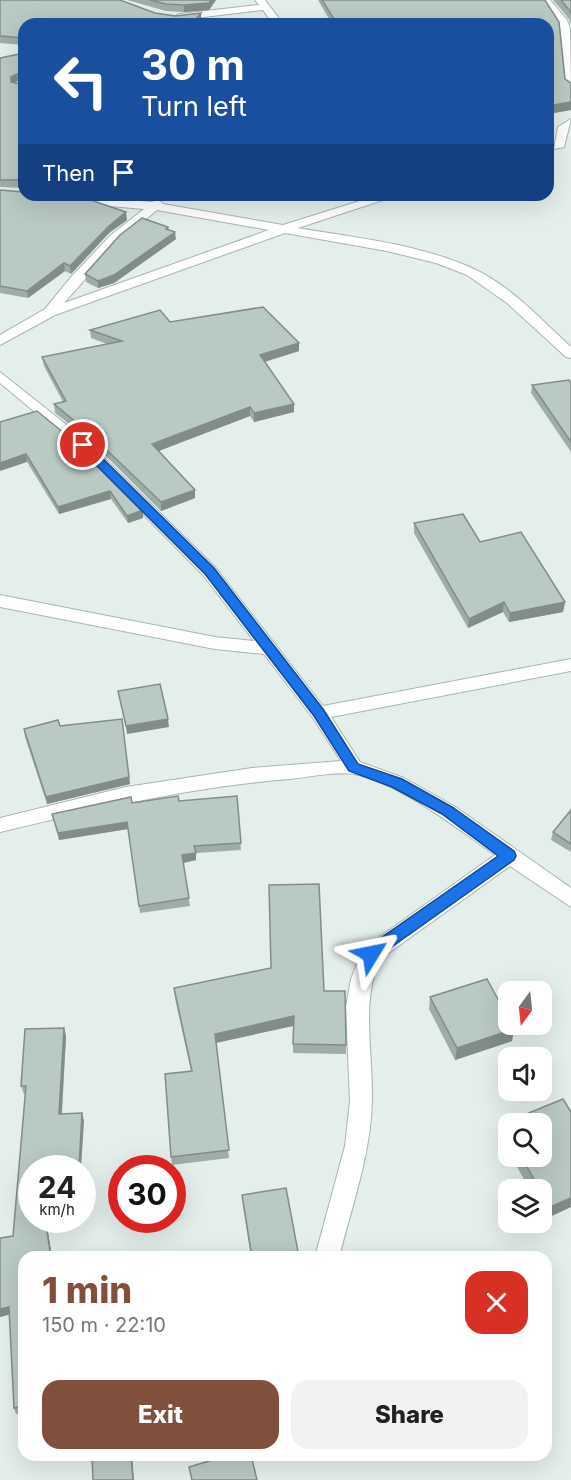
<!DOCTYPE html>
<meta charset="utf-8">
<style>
:root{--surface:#fff;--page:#f2f2f2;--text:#222;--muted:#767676;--accent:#81503c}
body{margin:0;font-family:Inter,sans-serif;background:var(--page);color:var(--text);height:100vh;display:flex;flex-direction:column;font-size:22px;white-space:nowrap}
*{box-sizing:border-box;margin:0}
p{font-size:20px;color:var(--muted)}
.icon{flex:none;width:33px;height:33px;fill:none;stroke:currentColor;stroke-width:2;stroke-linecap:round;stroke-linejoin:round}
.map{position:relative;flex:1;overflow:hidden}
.details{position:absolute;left:18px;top:1251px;width:534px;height:210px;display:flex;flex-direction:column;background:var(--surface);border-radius:18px;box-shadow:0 6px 24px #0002}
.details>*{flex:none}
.banner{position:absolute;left:18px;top:18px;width:536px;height:183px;border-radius:18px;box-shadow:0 6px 24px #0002;background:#1a4fa0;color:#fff;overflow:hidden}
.needle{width:39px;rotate:195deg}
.fabs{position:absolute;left:498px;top:981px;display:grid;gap:12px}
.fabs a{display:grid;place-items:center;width:54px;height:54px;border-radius:12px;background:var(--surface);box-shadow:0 6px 24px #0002;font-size:30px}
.speed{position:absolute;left:18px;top:1155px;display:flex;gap:12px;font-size:30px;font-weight:700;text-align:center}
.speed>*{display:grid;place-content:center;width:78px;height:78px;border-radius:50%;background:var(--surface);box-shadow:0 6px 24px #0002;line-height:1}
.speed small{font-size:15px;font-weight:400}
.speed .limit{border:9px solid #d22;background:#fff;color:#111}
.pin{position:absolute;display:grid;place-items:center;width:51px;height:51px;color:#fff;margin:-26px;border:3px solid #fff;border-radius:50%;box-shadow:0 2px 6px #0007}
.me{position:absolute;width:66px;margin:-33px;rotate:55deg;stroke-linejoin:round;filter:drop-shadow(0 0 4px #0008)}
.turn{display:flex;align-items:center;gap:21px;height:126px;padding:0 24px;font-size:27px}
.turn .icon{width:78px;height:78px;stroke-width:2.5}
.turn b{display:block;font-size:42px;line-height:51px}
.then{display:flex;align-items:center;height:57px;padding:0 24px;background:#0003;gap:12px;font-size:22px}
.round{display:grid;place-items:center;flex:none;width:63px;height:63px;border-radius:18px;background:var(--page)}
.head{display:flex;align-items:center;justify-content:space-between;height:102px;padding:0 24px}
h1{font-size:36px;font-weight:800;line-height:45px;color:var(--accent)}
.cta{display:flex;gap:12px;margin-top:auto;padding:12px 24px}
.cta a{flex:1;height:69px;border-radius:18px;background:var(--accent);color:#fff;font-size:24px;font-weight:800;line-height:69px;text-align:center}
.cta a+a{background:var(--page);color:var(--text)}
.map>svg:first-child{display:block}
</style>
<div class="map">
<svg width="571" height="1480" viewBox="0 0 571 1480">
<rect width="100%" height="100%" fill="#e4eeea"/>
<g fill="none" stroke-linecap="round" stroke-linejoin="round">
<defs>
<g id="minor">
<path d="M255 0H265L283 24H273L263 10 179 20 174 17 179 14 259 5Z"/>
<path d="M540 0H550L567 20 570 29 571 90 566 87 560 29 557 21Z"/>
<path d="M571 119 564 147 554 149 558 127Z"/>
<path d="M25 195H71L152 202 158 199 163 204 283 225 379 195H398L298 228C356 238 420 244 474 269 511 286 541 320 571 347V358L566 357 507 303 467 275 436 263 387 251 285 233 55 315 0 345V335L45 309 72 276 111 235 144 209 31 199ZM157 210 269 230 64 303 119 241Z"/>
<path d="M0 372 88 442 215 567 323 706 571 659V671L331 717 360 762 404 778 454 806 571 888V907L510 866 379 960C361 1006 373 1052 372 1100 371 1153 352 1206 339 1257H315L345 1146 350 1101 346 1007 351 979 361 954 364 948 495 855C458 829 400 783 354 774 335 771 310 777 290 779 191 787 96 809 0 832V818L126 787 252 768 341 761 313 718 264 654 215 649 0 607V595L215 637 254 641 203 575 78 448 0 383Z"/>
</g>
</defs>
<!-- minor casing -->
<use href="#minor" stroke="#a6b6b2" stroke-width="2"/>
<!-- minor -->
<use href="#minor" fill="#fff" fill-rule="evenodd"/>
</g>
<!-- wall -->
<g fill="#9fada8">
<path d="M0 0 155 13 201 19 198 24H24V45L0 43Z"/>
<path d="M127 0H216L209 10 184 12 166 11Z"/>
<path d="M318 0H545L565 79 571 83V110L548 114V24H332Z"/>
<path d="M553 0H571V25L569 19Z"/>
<path d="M24 53V82L18 81 14 83 24 85V188L0 187V58Z"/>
<path d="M0 190 127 220 109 233 71 274 65 271 28 298 0 293Z"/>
<path d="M168 227 169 230 176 239 114 283 98 288 86 282 85 274Z"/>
<path d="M170 322 299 343V351L265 362 294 404V412L254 422 250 416 159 451 195 498 161 511 90 440 55 413 54 404 63 402 44 366 42 357 107 344 91 338 90 330Z"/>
<path d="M571 383V452L531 393 532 385Z"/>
<path d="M0 422 143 510V518L128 523 111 499 59 514 27 462Z"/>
<path d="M414 523 480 542 565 602 563 612 509 622 503 612 468 628 414 533Z"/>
<path d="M122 719 130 784 47 804 25 737 24 729Z"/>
<path d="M237 796 241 850 196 853V860L183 863 190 906 140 913 128 829 59 840 52 814 132 803 179 801Z"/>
<path d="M571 810V852L551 840 553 832Z"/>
<path d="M174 988 324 991 346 1045V1054L293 1053V1026L216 1042 229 1158 172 1165 171 1157 191 1071 175 998Z"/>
<path d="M430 997 514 1029 512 1041 455 1060 429 1009Z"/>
<path d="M64 1028 66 1036 62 1114 84 1121 32 1168V1220H46L52 1257H24V1413L16 1414 14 1408 10 1314 0 1317 13 1236 25 1094H24L21 1086Z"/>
<path d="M571 1112V1207L547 1218 542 1209V1190H530L511 1156H542L508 1124V1152L499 1136 502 1124Z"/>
<path d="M242 1195 299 1257H251L243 1206Z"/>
</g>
<!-- shaded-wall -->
<g fill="#828d88">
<path d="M211 0H216L209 10 184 12V5Z"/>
<path d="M201 13V19L198 24H192Z"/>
<path d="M17 74 18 81 12 84V89L11 77Z"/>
<path d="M571 102V110L548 114V106Z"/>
<path d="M126 212 127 220 109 233 71 274 70 266 109 226Z"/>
<path d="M175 232 176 239 114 283 98 288V281Z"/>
<path d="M64 263 65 271 28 298 27 291Z"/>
<path d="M299 343V351L260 363V355Z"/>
<path d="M294 404V412L254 422V413Z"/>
<path d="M250 407V416L153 453 152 444Z"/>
<path d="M26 454 27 462 0 471V463Z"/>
<path d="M195 490V498L161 511V502Z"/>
<path d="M110 491 111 499 59 514 58 507Z"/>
<path d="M143 510V518L128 523 127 516Z"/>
<path d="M504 602 503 612 468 628 469 619Z"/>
<path d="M565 602 563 612 509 622 510 613Z"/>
<path d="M168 719 169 727 127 734 126 726Z"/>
<path d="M129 777 130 784 47 804 46 797Z"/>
<path d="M127 822 128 829 59 840 58 833Z"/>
<path d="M196 853V860L183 863 182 855Z"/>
<path d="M294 1016 293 1026 216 1043 215 1034Z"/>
<path d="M64 1028 66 1036 61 1122 59 1114Z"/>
<path d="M514 1029 512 1041 455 1060 457 1048Z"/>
<path d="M82 1113 84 1121 81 1168H79Z"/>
<path d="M571 1198V1207L547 1218 550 1207Z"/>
<path d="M45 1220H46L52 1257H51Z"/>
<path d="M9 1307 12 1314 0 1317V1309Z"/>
<path d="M131 1455H132L134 1480H133Z"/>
</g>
<!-- building -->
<g fill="#b9c9c3" stroke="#828d88" stroke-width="1.5">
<path d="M0 0H120L155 13 175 16 201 13 192 24H24V38L0 36Z"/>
<path d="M150 0H211L209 3 184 5 166 4Z"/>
<path d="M322 0H545L559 22 565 79 571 83V102L548 106V24H337Z"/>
<path d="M561 0H571V14L570 11Z"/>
<path d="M24 53V75L17 74 11 77V82L24 85V183L23 180H0V58Z"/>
<path d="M0 190 24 192V195H52L85 198 126 212 109 226 70 266 64 263 27 291 0 286Z"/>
<path d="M142 218 168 227 166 229 175 232 114 275 98 281 85 274 120 235Z"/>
<path d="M263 307 299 343 260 355 294 404 254 413 250 407 152 444 195 490 161 502 88 432 54 404 66 401 42 357 122 341 90 330 160 310 170 322Z"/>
<path d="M569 380 571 383V442L532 385Z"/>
<path d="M37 411 75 442 143 510 127 516 110 491 58 507 26 454 0 463V422Z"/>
<path d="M463 514 480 542 521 532 565 602 510 613 504 602 469 619 414 523Z"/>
<path d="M160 684 168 719 126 726 118 691Z"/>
<path d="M122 719 129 777 46 797 24 729 58 720 60 726Z"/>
<path d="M178 796 179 801 237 796 241 843 194 846 196 853 182 855 189 898 139 906 127 822 58 833 52 814 131 797 132 803Z"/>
<path d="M571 810V844L553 832Z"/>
<path d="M319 884 324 991H345L346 1045 293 1044 294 1016 215 1034 229 1150 171 1157 165 1074 192 1071 174 988 271 968 269 885Z"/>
<path d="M487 979 508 1018V1024H512L514 1029 457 1048 430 997Z"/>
<path d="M64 1028 59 1114 82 1113 79 1168H32V1220H45L51 1257H24V1406L14 1408 9 1307 0 1309V1238L13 1236 26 1086H21L25 1029Z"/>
<path d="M563 1099 571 1112V1198L550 1207 542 1192V1190H540L521 1156H542V1124H508V1135L502 1124Z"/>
<path d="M286 1188 299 1257H252L242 1195Z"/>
<path d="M92 1455H131L133 1480H93Z"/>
<path d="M229 1455H251L257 1480H192L189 1467Z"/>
</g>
<!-- route -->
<path fill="#1a73e8" stroke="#114b97" stroke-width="1.5" d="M79 443H87L214 568 323 709 358 764 402 779 452 807 514 851 516 856 514 860 376 958H365L363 954 365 949 498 856 442 814 392 787 349 771 314 716 205 574 79 448Z"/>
</svg>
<div class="fabs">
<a><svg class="needle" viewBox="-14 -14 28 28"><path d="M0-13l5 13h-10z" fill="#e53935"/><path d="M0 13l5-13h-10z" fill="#767676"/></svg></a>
<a><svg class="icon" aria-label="sound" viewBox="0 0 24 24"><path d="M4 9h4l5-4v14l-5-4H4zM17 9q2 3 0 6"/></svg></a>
<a><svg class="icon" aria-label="search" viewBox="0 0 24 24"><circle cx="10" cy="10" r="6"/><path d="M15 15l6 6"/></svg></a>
<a><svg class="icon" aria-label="layers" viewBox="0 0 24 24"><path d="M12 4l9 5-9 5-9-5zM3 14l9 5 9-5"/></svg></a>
</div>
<div class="speed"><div>24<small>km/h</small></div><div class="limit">30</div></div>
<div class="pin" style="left:83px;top:445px;background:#d93025"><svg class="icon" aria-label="arrive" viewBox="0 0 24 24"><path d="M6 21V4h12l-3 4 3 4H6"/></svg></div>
<svg class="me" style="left:371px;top:954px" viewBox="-20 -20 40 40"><path d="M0-17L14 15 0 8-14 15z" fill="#1a73e8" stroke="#fff" stroke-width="4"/></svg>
<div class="banner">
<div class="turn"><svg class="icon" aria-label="left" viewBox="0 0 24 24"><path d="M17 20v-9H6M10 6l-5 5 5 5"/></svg><div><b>30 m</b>Turn left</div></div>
<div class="then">Then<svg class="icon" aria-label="arrive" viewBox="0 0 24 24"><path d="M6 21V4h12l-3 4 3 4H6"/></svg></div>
</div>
<section class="details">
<div class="head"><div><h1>1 min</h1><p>150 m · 22:10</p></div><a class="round" style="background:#d93025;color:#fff"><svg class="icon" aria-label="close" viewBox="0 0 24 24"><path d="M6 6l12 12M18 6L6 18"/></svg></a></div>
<div class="cta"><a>Exit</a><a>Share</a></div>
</section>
</div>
